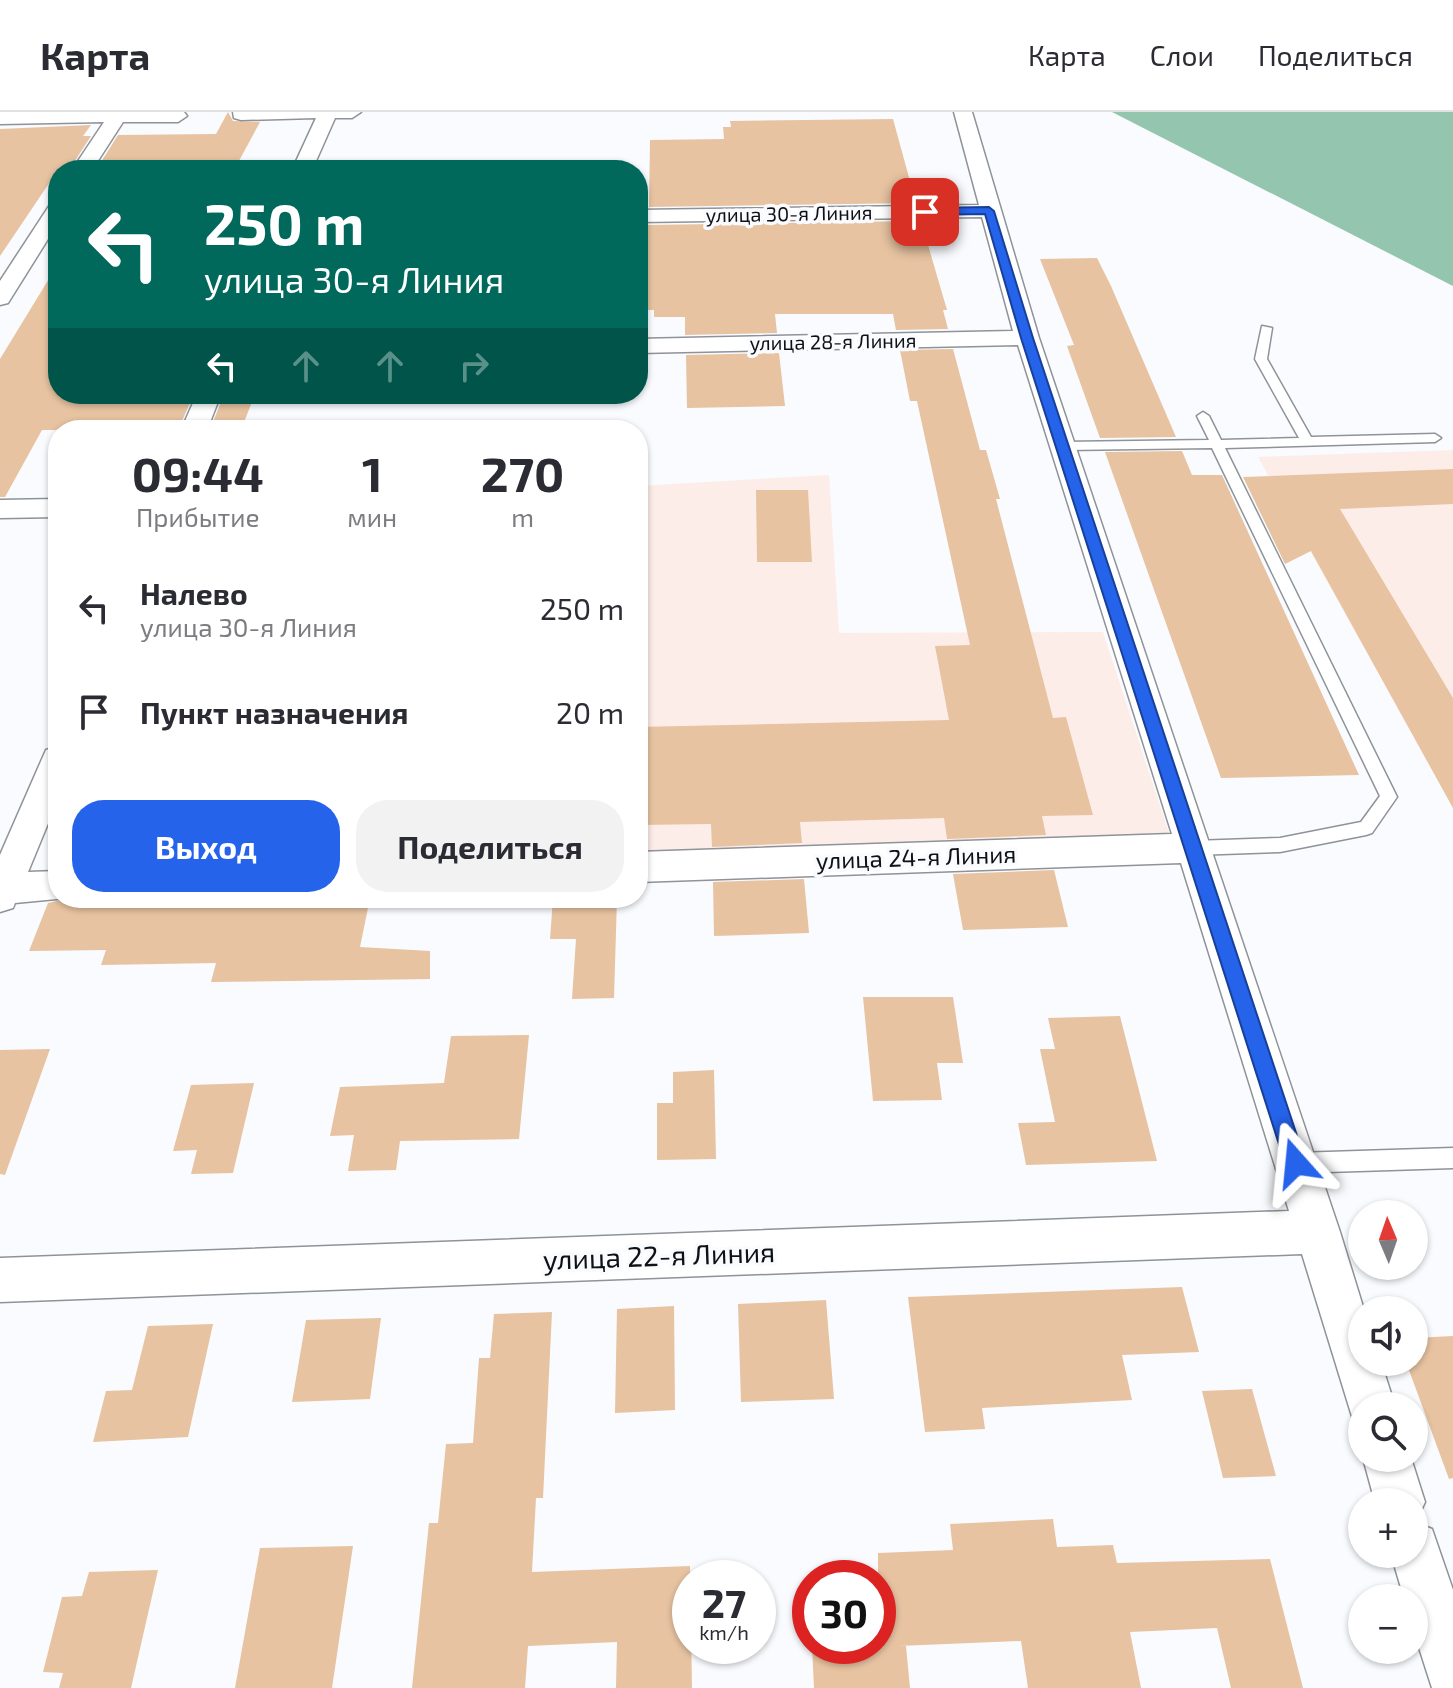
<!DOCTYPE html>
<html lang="ru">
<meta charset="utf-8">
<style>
:root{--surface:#fff;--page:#f2f2f3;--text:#2b2b33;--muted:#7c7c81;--line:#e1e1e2;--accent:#2563eb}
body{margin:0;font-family:"Exo 2",sans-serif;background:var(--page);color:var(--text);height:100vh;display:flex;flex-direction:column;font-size:30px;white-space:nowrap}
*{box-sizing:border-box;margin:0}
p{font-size:26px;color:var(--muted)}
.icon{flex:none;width:44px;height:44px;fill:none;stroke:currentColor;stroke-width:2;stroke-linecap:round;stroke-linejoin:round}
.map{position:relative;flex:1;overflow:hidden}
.drawer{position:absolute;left:48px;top:308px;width:600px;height:488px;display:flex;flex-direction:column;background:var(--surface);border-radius:32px;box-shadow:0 2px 6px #0004}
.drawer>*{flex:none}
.banner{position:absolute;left:48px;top:48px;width:600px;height:244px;border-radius:32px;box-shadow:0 2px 6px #0004;background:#00695c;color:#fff;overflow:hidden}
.needle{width:52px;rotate:358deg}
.controls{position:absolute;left:1348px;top:1088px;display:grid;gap:16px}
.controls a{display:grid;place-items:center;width:80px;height:80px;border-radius:50%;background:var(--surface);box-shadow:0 2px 6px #0004;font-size:40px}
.speed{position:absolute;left:672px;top:1448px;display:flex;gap:16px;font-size:40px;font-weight:700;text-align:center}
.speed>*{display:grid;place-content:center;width:104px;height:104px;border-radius:50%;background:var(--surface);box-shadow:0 2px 6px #0004;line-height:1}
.speed small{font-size:20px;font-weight:400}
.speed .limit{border:12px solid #d22;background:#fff;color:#111}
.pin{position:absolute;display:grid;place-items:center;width:68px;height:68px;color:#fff;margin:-34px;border-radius:16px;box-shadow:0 4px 12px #0006}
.me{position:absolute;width:88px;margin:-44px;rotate:342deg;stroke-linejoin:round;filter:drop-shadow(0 0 6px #0008)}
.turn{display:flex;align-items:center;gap:28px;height:168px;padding:0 24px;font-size:36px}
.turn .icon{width:104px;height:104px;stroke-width:2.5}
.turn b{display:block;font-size:56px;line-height:68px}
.lanes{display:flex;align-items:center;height:76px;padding:0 24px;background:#0003;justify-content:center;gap:40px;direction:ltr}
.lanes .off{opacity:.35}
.eta{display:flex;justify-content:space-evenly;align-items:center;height:136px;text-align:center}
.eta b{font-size:48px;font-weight:700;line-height:56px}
.primary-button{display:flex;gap:16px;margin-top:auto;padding:16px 24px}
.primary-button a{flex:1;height:92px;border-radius:32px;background:var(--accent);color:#fff;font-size:32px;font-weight:700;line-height:92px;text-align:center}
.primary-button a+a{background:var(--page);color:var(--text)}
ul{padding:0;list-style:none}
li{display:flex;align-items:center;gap:24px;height:104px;padding:0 24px}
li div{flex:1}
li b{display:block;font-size:30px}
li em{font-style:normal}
header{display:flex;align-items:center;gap:48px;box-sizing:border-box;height:112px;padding:0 40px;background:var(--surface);border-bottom:2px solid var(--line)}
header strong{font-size:38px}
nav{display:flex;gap:44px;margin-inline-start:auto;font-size:28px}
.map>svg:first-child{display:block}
</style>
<header>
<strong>Карта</strong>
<nav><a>Карта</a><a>Слои</a><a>Поделиться</a></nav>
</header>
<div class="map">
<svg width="1453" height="1576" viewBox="0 0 1453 1576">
<rect width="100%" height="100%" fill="#f9fbfe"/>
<!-- industrial -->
<g fill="#fdede8">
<path d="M1453 338V696L1258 345Z"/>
<path d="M829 363 839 521 1103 520 1170 724 638 743V374Z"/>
</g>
<!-- forest -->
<path fill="#94c5ae" d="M1112 0H1453V174Z"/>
<!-- building -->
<g fill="#e7c3a1">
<path d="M228 0 233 9 260 10 234 58H96L118 23 216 22Z"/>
<path d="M893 7 916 91 649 95 650 28 724 27 723 15H731L730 9Z"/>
<path d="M91 13 83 24H91L69 58H58L0 144V17Z"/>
<path d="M921 109 947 198H943L948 217 896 218 893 202H775L777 221 685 223V205H654V198H647L648 113Z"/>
<path d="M1097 146 1111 174 1176 325 1100 326 1067 234 1074 233 1040 147Z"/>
<path d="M58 152V282H194L178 318H42L5 385H0V247Z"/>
<path d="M953 237 980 338H986L1000 387H996L1053 606 1066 605 1093 703 1042 704 1046 723 947 727 944 706 800 710 802 731 712 735 711 712 638 713V615L949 608 935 534 970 533 917 289H910L900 238Z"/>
<path d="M779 241 785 294 687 296 686 243Z"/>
<path d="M224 282H255L241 318H210Z"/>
<path d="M1182 339 1192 363H1222L1359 663 1221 666 1105 340Z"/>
<path d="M1453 357V392L1340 397 1453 586V696L1311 439 1285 452 1243 365Z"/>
<path d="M756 378H808L812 450H757Z"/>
<path d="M1054 758 1068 815 963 818 953 762Z"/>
<path d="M804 767 809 821 714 824 713 770Z"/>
<path d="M70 786H310L309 792 369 791 360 835 430 839V867L211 870 216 851 101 853 106 838 29 839 48 791Z"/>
<path d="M553 786H617L614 886 572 887 576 827H550Z"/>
<path d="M863 885H953L963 951H937L942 988 873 989Z"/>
<path d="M1120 904 1157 1049 1026 1053 1018 1011 1055 1010 1040 937H1055L1048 906Z"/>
<path d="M529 923 519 1027 400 1029 396 1058 348 1059 354 1023 330 1024 340 975 444 971 451 924Z"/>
<path d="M50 937 5 1063 0 1062V938Z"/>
<path d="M714 958 716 1047 657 1048V991H673V960Z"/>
<path d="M254 971 233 1061 191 1062 197 1038 173 1039 191 973Z"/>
<path d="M1182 1175 1199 1240 1122 1243 1132 1288 982 1296 985 1317 925 1320 908 1185Z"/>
<path d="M826 1188 834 1287 741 1290 738 1192Z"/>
<path d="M674 1194 675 1298 615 1301 617 1197Z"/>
<path d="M552 1200 543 1386H536L532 1460 690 1454 692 1576H616L617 1530 528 1534 525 1576H412L429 1411H438L446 1332 473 1331 479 1246H490L494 1202Z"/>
<path d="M381 1206 370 1287 292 1290 306 1208Z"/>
<path d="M213 1212 188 1325 93 1330 106 1279 132 1278 148 1214Z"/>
<path d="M1453 1224V1366L1449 1367 1406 1250H1414V1226Z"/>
<path d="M1252 1277 1276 1364 1223 1366 1202 1279Z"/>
<path d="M1053 1407 1057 1435 1113 1433 1117 1451 1270 1447 1303 1576H1231L1217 1516 1130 1520 1141 1576H1028L1021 1529 899 1534H906L910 1576H814L812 1534H878V1441L953 1438 950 1412Z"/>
<path d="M353 1434 332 1576H235L260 1436Z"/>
<path d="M158 1458 131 1576H59L63 1561 43 1560 62 1485 82 1484 89 1460Z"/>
</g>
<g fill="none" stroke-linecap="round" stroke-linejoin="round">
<defs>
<g id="service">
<path d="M1262 214 1272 216 1267 247 1311 325 1435 322 1441 326 1435 330 1225 336 1397 685 1372 721 1366 723 1280 740 1194 743 1188 741 1185 736 1188 731 1194 729 1280 726 1361 710 1380 684 1212 336 1064 338 1058 334 1064 330 1209 328 1197 304 1203 300 1209 304 1221 328 1299 326 1255 247Z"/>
<path d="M1453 1036V1056L1296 1061 1289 1058 1286 1051 1289 1044 1296 1041Z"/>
</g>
<g id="minor">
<path d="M0 0H184L187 4 178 10H123L92 58H72L104 10 0 12Z"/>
<path d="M233 0H361L352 6H335L312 58H292L316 6 241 8 234 6Z"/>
<path d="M954 0H972L1039 226 1340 1120 1364 1198 1362 1250H1381L1395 1294H1362V1314L1354 1311 1302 1142 0 1190V1146L1289 1099 1181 751 638 770V740L1172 722 1018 233 638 241V227L1013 219 982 105 638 110V98L979 93Z"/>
<path d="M58 89V111L8 191 0 193V169L51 91Z"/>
<path d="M197 282H221L207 318H181Z"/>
<path d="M58 387V405L0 406V388Z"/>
<path d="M58 634V687L28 760 58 759V786H67L15 791 13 796 0 800V743L42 647 46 638Z"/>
<path d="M1363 1346H1411L1425 1390 1417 1407 1414 1409V1390H1375Z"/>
<path d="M1414 1410 1432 1417 1453 1478V1576H1432L1414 1520V1486H1404L1391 1442H1414Z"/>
</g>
</defs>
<!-- service casing -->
<use href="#service" stroke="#8e9399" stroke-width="3"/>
<!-- minor casing -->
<use href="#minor" stroke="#8e9399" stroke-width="3"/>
<!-- service -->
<use href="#service" fill="#fff" fill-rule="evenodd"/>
<!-- minor -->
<use href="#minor" fill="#fff" fill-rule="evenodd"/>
</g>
<!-- route -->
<path fill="#2563eb" stroke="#184099" stroke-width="2" d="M989 95 994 99 1033 226 1306 1051 1303 1058 1296 1061 1288 1058 1285 1051 1021 226 985 102 925 103 920 100 925 96Z"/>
<g text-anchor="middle" stroke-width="7" stroke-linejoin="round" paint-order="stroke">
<!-- far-street labels -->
<g font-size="20" fill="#0f1113" stroke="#f9fbfe">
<text transform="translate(789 102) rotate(-1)" y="7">улица 30-я Линия</text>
<text transform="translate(833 230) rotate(-1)" y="7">улица 28-я Линия</text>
</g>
<!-- street labels -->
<g font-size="24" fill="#0f1113" stroke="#f9fbfe">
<text transform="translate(916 746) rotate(-2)" y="8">улица 24-я Линия</text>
</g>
<!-- near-street labels -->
<g font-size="28" fill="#0f1113" stroke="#f9fbfe">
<text transform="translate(659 1144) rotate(-2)" y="10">улица 22-я Линия</text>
</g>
</g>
</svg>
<div class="controls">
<a><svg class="needle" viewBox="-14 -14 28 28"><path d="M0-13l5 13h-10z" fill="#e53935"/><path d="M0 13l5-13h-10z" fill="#7c7c81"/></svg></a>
<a><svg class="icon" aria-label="sound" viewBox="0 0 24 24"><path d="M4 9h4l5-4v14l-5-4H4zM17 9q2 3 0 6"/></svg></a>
<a><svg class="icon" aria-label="search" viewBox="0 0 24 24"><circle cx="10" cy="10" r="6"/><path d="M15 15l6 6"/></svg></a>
<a>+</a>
<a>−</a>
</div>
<div class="speed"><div>27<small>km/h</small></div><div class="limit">30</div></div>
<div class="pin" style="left:925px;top:100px;background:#d93025"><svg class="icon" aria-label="arrive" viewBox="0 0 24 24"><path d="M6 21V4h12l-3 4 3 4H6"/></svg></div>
<svg class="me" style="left:1296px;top:1051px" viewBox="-20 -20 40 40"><path d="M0-17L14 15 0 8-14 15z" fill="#2563eb" stroke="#fff" stroke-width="4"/></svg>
<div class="banner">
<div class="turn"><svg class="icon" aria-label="left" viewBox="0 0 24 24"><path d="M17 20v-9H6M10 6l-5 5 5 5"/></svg><div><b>250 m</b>улица 30-я Линия</div></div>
<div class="lanes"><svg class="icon" aria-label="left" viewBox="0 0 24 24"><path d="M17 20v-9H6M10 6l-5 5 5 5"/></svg><svg class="icon off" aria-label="ahead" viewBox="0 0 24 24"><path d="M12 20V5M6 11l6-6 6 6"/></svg><svg class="icon off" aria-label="ahead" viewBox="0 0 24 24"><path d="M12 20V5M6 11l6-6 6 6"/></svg><svg class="icon off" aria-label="right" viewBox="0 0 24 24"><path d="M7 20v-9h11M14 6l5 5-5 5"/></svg></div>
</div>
<section class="drawer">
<div class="eta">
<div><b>09:44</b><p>Прибытие</p></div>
<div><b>1</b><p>мин</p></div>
<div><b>270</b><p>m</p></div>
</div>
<ul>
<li><svg class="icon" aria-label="left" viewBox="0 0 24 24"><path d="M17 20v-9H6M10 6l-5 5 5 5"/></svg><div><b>Налево</b><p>улица 30-я Линия</p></div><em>250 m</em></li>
<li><svg class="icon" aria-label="arrive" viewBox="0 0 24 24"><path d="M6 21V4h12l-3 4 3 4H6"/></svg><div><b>Пункт назначения</b></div><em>20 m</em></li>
</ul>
<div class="primary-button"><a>Выход</a><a>Поделиться</a></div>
</section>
</div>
